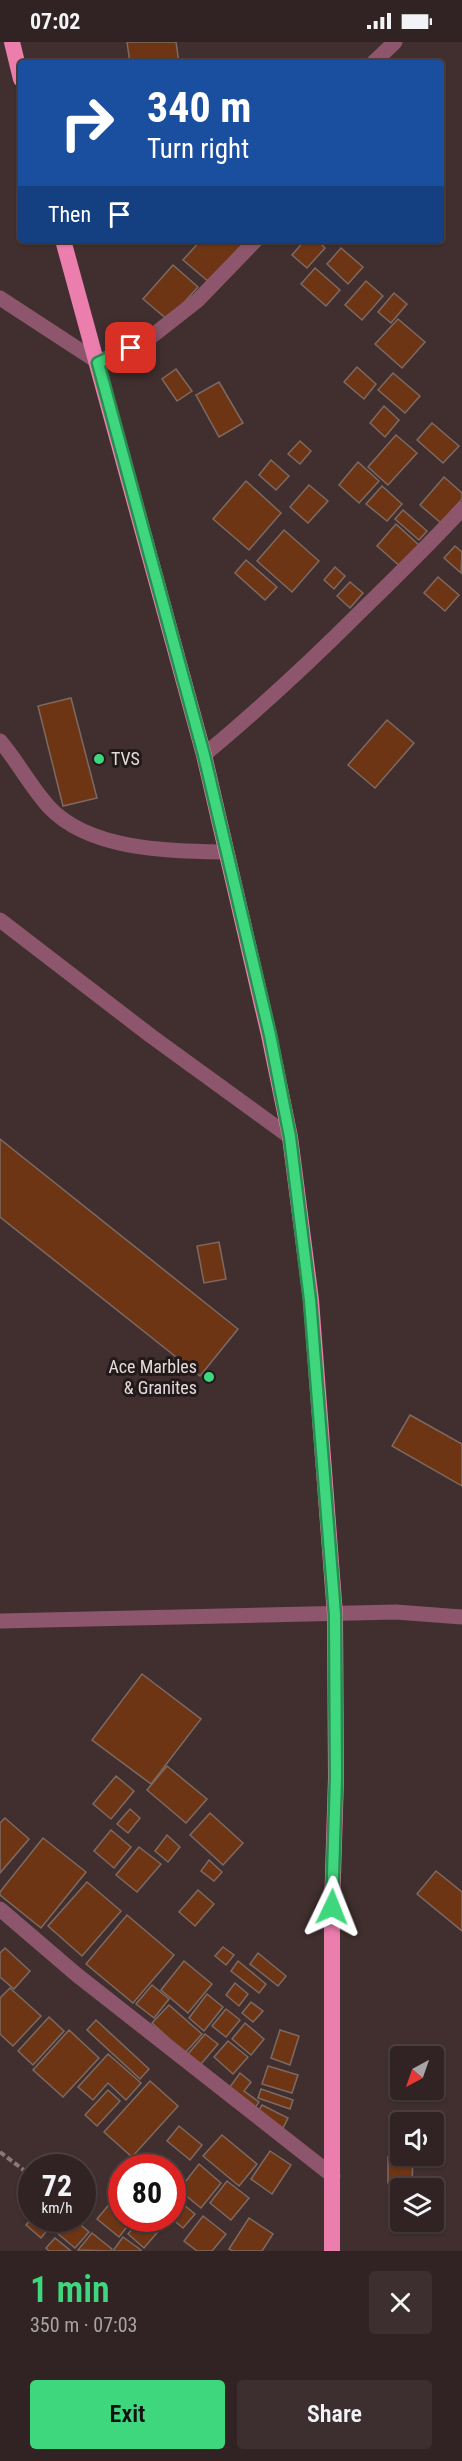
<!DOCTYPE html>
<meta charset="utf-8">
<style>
:root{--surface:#312323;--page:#3d2f30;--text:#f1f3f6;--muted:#a8a4a6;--line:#4c4041;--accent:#3fd77d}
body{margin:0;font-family:"Roboto Condensed",sans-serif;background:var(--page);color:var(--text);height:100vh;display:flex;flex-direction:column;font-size:22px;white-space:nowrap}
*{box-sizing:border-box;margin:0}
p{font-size:20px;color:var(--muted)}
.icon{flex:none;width:33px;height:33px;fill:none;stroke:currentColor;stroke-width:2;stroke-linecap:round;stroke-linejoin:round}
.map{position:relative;height:2209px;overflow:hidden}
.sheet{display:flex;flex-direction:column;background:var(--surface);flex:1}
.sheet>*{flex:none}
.banner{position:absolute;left:18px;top:18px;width:426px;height:183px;border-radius:6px;box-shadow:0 2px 4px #0004,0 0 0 2px var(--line);background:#1a4fa0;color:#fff;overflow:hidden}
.needle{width:39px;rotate:220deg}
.tools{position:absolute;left:390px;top:2004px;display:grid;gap:12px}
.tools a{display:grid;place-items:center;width:54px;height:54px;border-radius:6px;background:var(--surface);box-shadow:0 2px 4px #0004,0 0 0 2px var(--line);font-size:30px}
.speed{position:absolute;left:18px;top:2112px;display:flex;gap:12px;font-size:30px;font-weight:700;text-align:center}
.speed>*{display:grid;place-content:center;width:78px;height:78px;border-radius:50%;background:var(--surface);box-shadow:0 2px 4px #0004,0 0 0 2px var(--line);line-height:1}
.speed small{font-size:15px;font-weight:400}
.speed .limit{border:9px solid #d22;background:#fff;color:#111}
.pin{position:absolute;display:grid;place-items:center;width:51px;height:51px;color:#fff;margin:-26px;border-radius:12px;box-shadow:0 3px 9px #0006}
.me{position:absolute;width:66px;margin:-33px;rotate:2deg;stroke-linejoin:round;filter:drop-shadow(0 0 4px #0008)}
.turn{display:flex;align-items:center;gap:21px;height:126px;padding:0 30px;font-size:27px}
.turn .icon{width:78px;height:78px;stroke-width:2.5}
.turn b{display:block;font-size:42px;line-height:51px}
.then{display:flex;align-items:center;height:57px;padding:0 30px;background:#0003;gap:12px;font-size:22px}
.round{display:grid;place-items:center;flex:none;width:63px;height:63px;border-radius:6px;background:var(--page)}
.overview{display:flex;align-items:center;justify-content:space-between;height:102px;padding:0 30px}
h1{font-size:36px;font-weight:600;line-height:45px;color:var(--accent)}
.primary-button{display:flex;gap:12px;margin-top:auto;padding:12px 30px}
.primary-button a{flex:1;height:69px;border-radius:6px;background:var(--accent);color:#111;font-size:24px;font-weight:600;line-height:69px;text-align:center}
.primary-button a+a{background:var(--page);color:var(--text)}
.status{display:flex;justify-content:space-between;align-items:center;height:42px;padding:0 30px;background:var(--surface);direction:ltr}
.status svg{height:16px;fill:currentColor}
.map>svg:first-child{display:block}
</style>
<div class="status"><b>07:02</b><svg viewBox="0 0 49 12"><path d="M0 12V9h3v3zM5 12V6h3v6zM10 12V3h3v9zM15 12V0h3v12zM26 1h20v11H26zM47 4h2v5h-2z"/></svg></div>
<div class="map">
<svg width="462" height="2209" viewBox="0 0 462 2209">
<rect width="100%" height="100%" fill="#412f2f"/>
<!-- building -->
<g fill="#6e3515" stroke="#7c6a62" stroke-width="1.5">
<path d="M127 0H176L179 21H130Z"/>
<path d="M201 198H236L242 203 209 240 183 218Z"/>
<path d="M305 198H317L325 206 307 226 292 213Z"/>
<path d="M341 206 363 225 348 242 327 222Z"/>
<path d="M173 223 198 245 168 278 143 257Z"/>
<path d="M315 226 340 248 326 264 301 242Z"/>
<path d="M366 239 383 254 362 278 345 263Z"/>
<path d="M394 251 407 262 391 281 378 270Z"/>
<path d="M398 277 425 300 402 326 375 302Z"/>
<path d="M357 325 376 342 364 357 344 340Z"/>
<path d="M176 327 192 349 177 359 162 337Z"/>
<path d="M393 331 420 354 405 371 378 348Z"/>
<path d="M219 340 243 381 219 395 196 353Z"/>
<path d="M384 364 399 378 385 395 370 381Z"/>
<path d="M432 381 459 404 443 421 417 398Z"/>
<path d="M396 393 417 411 388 443 368 425Z"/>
<path d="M300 399 311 409 300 422 288 412Z"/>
<path d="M271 418 289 434 276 448 259 433Z"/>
<path d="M358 420 379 439 359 461 339 443Z"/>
<path d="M444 435 462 451V457L441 481 420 463Z"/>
<path d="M246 439 281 471 249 508 213 477Z"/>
<path d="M309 443 328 459 308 481 290 465Z"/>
<path d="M382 444 402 462 387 479 366 462Z"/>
<path d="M403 468 427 489 419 498 395 477Z"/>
<path d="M396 482 421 505 402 526 377 504Z"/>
<path d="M284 488 319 519 292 550 257 519Z"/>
<path d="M455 504 462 510 461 531 444 516Z"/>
<path d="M246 518 277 545 265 558 235 531Z"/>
<path d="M335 525 345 534 334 547 324 538Z"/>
<path d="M438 535 459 553 445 569 424 551Z"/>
<path d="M350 540 363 551 350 566 337 554Z"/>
<path d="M71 656 97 756 63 764 38 664Z"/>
<path d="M387 678 414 701 375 746 348 723Z"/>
<path d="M0 1097 238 1287 200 1334 0 1175Z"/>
<path d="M219 1200 226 1237 204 1241 197 1204Z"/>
<path d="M410 1373 462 1402V1444L392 1404Z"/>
<path d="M142 1632 201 1677 151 1742 92 1698Z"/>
<path d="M167 1724 207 1757 186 1781 147 1748Z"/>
<path d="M116 1734 134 1749 111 1777 93 1762Z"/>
<path d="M130 1767 140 1776 128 1791 117 1782Z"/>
<path d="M210 1771 243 1801 223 1823 190 1793Z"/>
<path d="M5 1776 29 1797 0 1831V1781Z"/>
<path d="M111 1788 131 1805 114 1826 94 1809Z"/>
<path d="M167 1793 180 1805 168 1820 155 1809Z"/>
<path d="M43 1796 86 1830 41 1886 0 1853V1850Z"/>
<path d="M139 1805 161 1822 137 1850 116 1833Z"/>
<path d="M209 1818 222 1830 214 1839 201 1829Z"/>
<path d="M436 1829 462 1850V1889L417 1852Z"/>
<path d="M87 1840 121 1869 82 1914 48 1884Z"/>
<path d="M198 1848 214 1862 195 1884 179 1870Z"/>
<path d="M127 1873 174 1913 133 1961 86 1922Z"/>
<path d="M223 1905 234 1913 226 1923 215 1914Z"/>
<path d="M5 1906 30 1929 14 1947 0 1935V1911Z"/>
<path d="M258 1911 286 1934 278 1944 250 1922Z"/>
<path d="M184 1919 212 1942 188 1971 161 1948Z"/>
<path d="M238 1919 266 1942 259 1951 231 1929Z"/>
<path d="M235 1941 248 1952 239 1964 226 1953Z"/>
<path d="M152 1943 169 1957 154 1976 136 1962Z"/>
<path d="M10 1946 41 1974 13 2004 0 1992V1956Z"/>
<path d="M207 1952 223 1965 204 1989 189 1976Z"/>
<path d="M251 1960 263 1969 253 1980 242 1971Z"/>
<path d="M169 1963 202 1992 185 2011 152 1981Z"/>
<path d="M226 1967 240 1978 226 1995 212 1984Z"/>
<path d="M49 1975 64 1989 33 2023 18 2009Z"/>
<path d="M96 1978 149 2027 140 2037 87 1988Z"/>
<path d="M245 1981 264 1997 251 2013 232 1997Z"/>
<path d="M69 1988 99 2016 63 2055 33 2028Z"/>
<path d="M280 1988 299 1994 290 2023 271 2016Z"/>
<path d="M205 1992 218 2002 201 2022 188 2012Z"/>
<path d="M228 1999 248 2015 233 2032 214 2015Z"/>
<path d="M108 2012 141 2041 126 2058 108 2041 93 2058 78 2045Z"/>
<path d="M268 2024 298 2033 292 2051 262 2042Z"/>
<path d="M240 2031 251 2040 244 2049 259 2060 253 2068 227 2049Z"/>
<path d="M150 2039 178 2064 132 2115 104 2090Z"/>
<path d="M261 2047 293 2058 290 2067 258 2056Z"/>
<path d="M108 2048 120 2059 97 2084 85 2073Z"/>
<path d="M262 2063 288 2076 283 2086 257 2072Z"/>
<path d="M179 2084 202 2103 190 2118 167 2099Z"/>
<path d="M222 2093 257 2122 239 2144 203 2114Z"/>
<path d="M270 2109 291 2123 272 2152 251 2137Z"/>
<path d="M150 2112 166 2126H139Z"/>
<path d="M388 2115H413L412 2142 388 2141Z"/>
<path d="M199 2122 221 2141 201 2166 179 2148Z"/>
<path d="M227 2139 249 2156 231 2178 210 2161Z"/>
<path d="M122 2147V2176H134L119 2195 97 2177Z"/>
<path d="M172 2153 195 2172 183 2186 171 2176Z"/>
<path d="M203 2174 226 2192 212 2209H197L184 2199Z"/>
<path d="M32 2176H57L41 2196 26 2183Z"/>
<path d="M69 2176H73L89 2190 75 2206 57 2191Z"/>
<path d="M141 2176H150L161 2186 144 2206 128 2192Z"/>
<path d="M249 2176 273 2192 262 2209H233L229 2207Z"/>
<path d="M92 2191 112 2207 110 2209 78 2208Z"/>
<path d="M123 2195 141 2208 140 2209H113Z"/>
<path d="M55 2196 71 2209H49L46 2206Z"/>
</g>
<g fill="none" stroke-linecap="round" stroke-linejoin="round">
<!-- path -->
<path stroke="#877878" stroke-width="4" stroke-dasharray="6 3" stroke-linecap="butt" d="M0 2110 29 2132"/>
<!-- service -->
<path stroke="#8d566d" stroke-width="15" d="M0 699C18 720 30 744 49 765 90 809 171 809 227 810"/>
<!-- minor -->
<g stroke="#8d566d" stroke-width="15">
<path d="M373 21 395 0"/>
<path d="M0 256 98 320 147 298 198 258 256 198"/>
<path d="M204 713C258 668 309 621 359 571 394 537 429 503 462 467"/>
<path d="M0 878 151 994 290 1095"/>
<path d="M0 1579 396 1570 462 1575"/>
<path d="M0 1867 77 1933 333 2134"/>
</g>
<!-- trunk -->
<g stroke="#ec7eae" stroke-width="16">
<path d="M12 0 21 37"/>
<path d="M63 198 204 713 269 993 290 1095 311 1258 335 1573 336 1736 332 1865V2209"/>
</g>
</g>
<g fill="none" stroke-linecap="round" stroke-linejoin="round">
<defs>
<path id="route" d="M131 306 98 321 204 713 270 993 290 1095 310 1258 335 1573 336 1736 332 1865"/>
</defs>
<!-- route casing -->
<use href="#route" stroke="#298c51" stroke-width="15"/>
<!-- route -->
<use href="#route" stroke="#3fd77d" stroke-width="10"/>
</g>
<!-- markers -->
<g fill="#3fd77d" stroke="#221a1a" stroke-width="2">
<circle cx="99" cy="717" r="6"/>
<circle cx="209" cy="1335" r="6"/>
</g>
<g text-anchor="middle" stroke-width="6" stroke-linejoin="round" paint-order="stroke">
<!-- poi labels -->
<g font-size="18" fill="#e5dad9" stroke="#221a1a" text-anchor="start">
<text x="111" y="723">TVS</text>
<text x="197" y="1331" text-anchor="end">Ace Marbles<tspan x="197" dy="21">&amp; Granites</tspan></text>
</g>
</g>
</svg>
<div class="tools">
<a><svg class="needle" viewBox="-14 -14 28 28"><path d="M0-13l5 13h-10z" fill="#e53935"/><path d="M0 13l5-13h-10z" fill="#a8a4a6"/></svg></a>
<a><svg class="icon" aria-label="sound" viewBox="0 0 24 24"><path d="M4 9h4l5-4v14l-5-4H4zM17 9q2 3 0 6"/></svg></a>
<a><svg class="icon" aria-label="layers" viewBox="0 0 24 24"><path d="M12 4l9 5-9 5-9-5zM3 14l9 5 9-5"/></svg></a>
</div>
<div class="speed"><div>72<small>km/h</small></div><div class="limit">80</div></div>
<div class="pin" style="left:131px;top:306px;background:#d93025"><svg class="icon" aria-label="arrive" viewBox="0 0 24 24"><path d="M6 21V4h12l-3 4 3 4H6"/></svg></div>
<svg class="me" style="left:332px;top:1865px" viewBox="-20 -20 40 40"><path d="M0-17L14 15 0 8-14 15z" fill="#3fd77d" stroke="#fff" stroke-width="4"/></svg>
<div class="banner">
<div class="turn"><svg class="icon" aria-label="right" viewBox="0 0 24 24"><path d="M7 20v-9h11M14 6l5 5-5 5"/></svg><div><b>340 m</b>Turn right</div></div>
<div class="then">Then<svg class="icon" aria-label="arrive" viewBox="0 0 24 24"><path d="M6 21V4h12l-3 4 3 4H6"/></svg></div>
</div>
</div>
<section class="sheet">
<div class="overview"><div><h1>1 min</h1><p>350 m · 07:03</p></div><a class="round"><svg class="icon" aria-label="close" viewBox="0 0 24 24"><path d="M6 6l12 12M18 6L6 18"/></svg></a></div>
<div class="primary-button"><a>Exit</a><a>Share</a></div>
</section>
